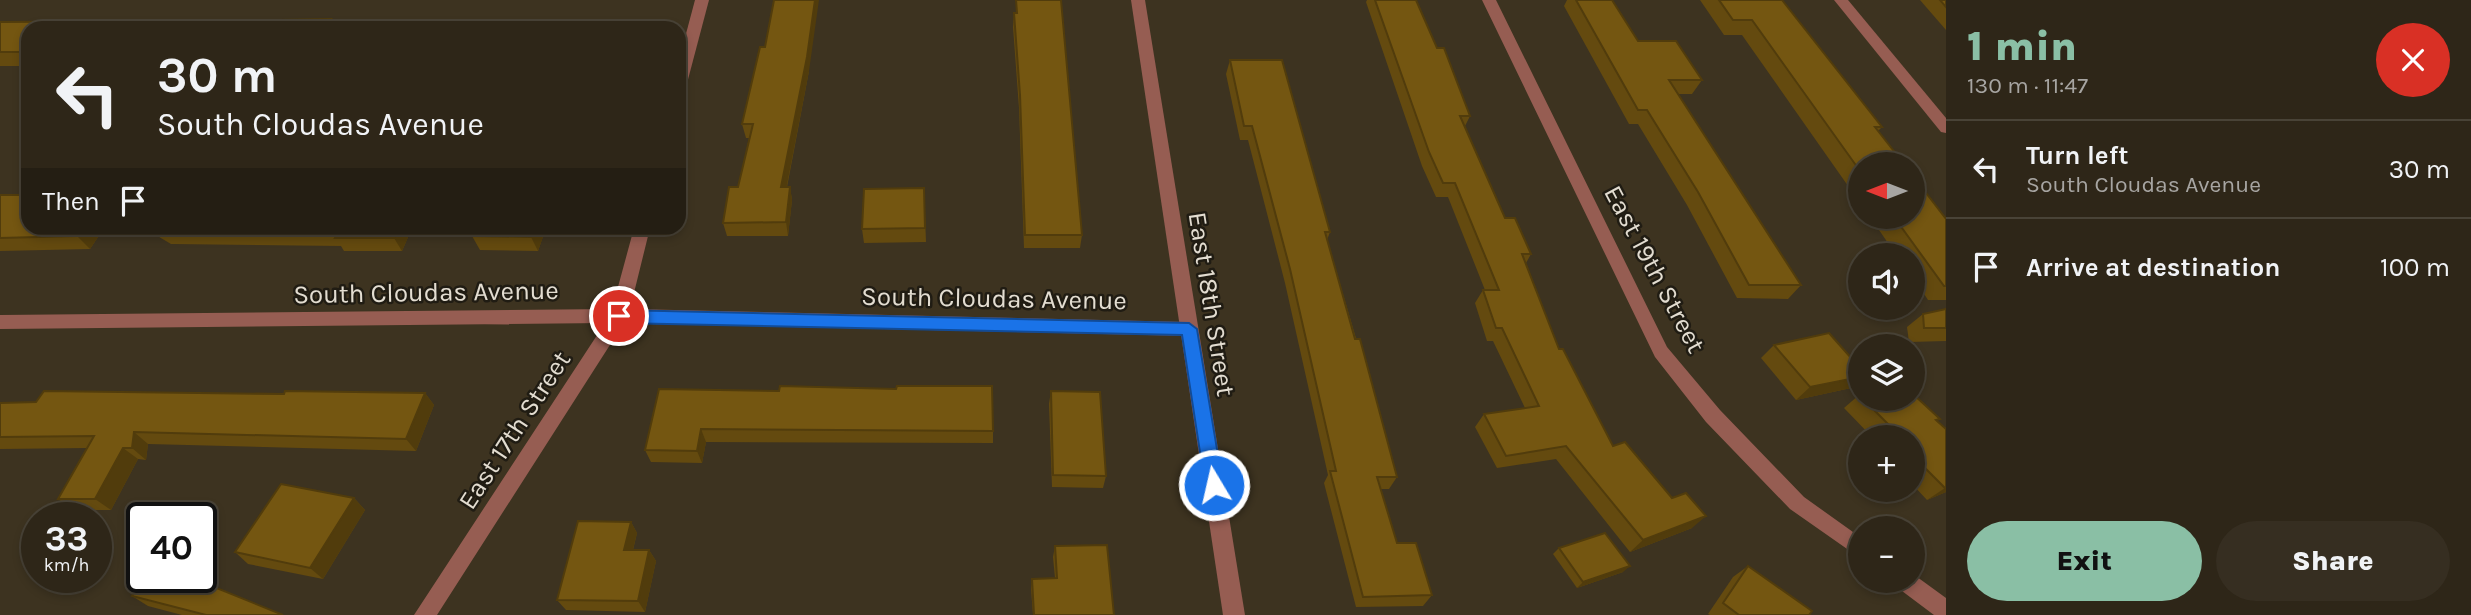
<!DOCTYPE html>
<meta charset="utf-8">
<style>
:root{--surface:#2e2618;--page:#362e21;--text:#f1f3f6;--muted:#a7a5a2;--line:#494337;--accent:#8abfa5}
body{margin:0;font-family:Karla,sans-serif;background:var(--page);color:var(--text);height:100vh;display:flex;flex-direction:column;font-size:26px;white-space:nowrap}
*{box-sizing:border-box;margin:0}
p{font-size:23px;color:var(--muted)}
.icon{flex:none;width:38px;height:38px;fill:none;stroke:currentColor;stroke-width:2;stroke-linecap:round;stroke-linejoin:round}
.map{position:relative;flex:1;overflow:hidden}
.drawer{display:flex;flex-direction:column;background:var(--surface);width:525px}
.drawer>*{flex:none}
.hud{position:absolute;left:21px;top:21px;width:665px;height:214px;border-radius:21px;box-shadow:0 4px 10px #0003,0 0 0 2px var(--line);background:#2e2618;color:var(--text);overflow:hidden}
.needle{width:46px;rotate:270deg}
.buttons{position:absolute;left:1848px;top:152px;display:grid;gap:14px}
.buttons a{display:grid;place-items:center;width:77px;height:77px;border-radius:50%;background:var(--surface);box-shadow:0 4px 10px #0003,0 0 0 2px var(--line);font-size:35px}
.speed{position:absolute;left:21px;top:502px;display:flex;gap:14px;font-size:35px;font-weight:700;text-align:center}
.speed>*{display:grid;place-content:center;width:91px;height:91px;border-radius:50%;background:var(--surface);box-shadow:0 4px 10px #0003,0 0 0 2px var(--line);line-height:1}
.speed small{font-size:18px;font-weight:400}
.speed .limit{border:4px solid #111;border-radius:10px;background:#fff;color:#111}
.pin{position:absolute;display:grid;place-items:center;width:60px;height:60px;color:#fff;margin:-30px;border:4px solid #fff;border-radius:50%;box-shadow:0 2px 7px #0007}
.me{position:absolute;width:77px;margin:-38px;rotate:351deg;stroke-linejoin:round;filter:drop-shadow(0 0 5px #0008)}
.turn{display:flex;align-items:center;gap:24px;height:147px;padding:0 21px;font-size:32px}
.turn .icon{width:91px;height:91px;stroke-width:2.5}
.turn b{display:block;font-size:49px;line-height:60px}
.then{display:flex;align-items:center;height:66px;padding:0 21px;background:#0003;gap:14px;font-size:26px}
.round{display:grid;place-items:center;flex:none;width:74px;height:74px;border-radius:37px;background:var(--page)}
.head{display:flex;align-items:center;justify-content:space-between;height:119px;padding:0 21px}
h1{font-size:42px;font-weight:800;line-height:52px;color:var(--accent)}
.action{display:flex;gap:14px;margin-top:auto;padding:14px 21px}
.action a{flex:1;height:80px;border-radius:42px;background:var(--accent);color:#111;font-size:28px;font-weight:800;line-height:80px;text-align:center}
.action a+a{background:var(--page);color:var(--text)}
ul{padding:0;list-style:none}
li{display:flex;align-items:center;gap:21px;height:98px;padding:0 21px;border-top:2px solid var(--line)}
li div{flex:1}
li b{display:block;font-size:26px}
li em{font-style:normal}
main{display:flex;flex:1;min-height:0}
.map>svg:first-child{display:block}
</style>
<main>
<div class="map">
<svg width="1946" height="615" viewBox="0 0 1946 615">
<rect width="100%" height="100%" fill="#3d3320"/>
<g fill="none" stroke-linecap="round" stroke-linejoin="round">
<!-- minor -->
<g fill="#965d52" fill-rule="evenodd">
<path d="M695 0H709L686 87 679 92V60Z"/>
<path d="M1482 0H1496L1667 347 1720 410 1804 497 1860 537V558L1790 509 1706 422 1655 357Z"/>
<path d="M1834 0H1848L1946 118V133L1941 132Z"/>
<path d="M634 228H650L630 309 1189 322 1195 324 1198 329 1195 334 1189 336 624 323 437 615H414L605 323 0 329V315L612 309Z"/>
<path d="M1913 574 1946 598V615H1934L1898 588 1894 581H1913Z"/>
</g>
<!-- tertiary -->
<path fill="#965d52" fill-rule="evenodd" d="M1131 0H1145L1245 615H1223Z"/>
</g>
<!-- wall -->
<g fill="#644a0f">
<path d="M1016 0H1061L1082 235 1080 248H1024L1019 108 1013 27 1014 13H1016Z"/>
<path d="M1367 0H1375L1437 48 1470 116 1465 126 1505 218 1531 254 1526 263 1559 349 1613 446 1692 528 1630 552 1556 459 1497 468 1475 427 1484 414 1525 408 1493 341H1487L1475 303 1483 290H1485L1448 197H1436L1422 166 1366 2Z"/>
<path d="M1567 0H1612L1638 41 1702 80 1692 94H1678L1801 285 1788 299 1737 298 1687 205 1638 124H1629L1564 6Z"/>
<path d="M1700 0H1782L1882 127 1878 131 1860 164V203L1742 35H1724Z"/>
<path d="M1920 0H1946V30Z"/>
<path d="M331 19 333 22 498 28H28V66H0V22L163 25H278Z"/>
<path d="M1230 60 1330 232 1327 240 1397 477 1389 489H1381L1397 543 1432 595 1423 606 1356 607 1324 483 1328 475 1285 283 1248 140H1240L1226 74Z"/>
<path d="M809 71 787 187H790L792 200 788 236H727L723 223 738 187 749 138H746L742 124Z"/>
<path d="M924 188 926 242 864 243 862 229Z"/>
<path d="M0 195 104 228 90 249 0 251Z"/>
<path d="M1870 217H1913L1946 219V300H1928L1913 277V256H1897Z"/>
<path d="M144 228H412L402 251H344L341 246 171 244Z"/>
<path d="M546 228 538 251 480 250 472 236Z"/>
<path d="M1946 309V341L1909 342 1907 327 1923 314Z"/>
<path d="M1774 345 1860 377V381L1851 388 1796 400 1761 358Z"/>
<path d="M659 389 993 431V443L706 442 702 463 651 462 645 450Z"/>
<path d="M1051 391 1106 476 1103 488 1052 487 1049 404Z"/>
<path d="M425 393 434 405 416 451 148 444 146 460 138 459 111 510H74L58 499 87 448 0 449V403L284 394Z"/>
<path d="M1859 395H1860V399H1913L1937 421 1946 492 1927 500 1913 485V438H1873L1844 408Z"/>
<path d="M354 498 365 510 323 579 248 564 235 552Z"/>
<path d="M631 522 637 533 633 550H649L656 561 645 612 566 610 557 600Z"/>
<path d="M1055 546 1114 615H1033L1031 589 1032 579 1055 578 1053 557Z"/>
<path d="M1559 548 1623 572 1577 588 1553 554Z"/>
<path d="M1748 566 1809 615H1710L1708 614 1733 577Z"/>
<path d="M132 596 283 615H182L148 606Z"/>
</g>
<!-- shaded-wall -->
<g fill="#513c0c">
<path d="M815 0H819L809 71 784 200 781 187Z"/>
<path d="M495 21 498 28H492Z"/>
<path d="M790 187 792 200 788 236 786 222Z"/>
<path d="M83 228H104L90 249 77 236Z"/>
<path d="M398 228H412L402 251 394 238Z"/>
<path d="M535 228H546L538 251 531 237Z"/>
<path d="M1860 377V381L1851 388 1796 400 1810 387Z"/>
<path d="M425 393 434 405 416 451 406 439Z"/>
<path d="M701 429 706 442 702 463 697 451Z"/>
<path d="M134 432 148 444 146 460 132 448Z"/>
<path d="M123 448 138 459 111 510 95 499Z"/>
<path d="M1946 487V492L1927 500 1945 488Z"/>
<path d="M354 498 365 510 323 579 310 568Z"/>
<path d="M1706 516 1692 528 1630 552 1643 540Z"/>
<path d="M631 522 637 533 630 561 624 550Z"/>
<path d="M649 550 656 561 645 612 638 601Z"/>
<path d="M1630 566 1623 572 1577 588 1583 582Z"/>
</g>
<!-- building -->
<g fill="#745611" stroke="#513c0c" stroke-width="2">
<path d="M774 0H815L807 57 781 187H790L786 222 723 223 729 187H738L753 124H742L760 47H765Z"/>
<path d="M1016 0H1061L1082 235H1025L1020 95 1014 13H1017Z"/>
<path d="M1375 0H1416L1437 48H1444L1470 116H1460L1505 218H1515L1531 254H1522L1559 349H1563L1613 446 1625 442 1672 498 1686 493 1706 516 1643 540 1566 446 1506 456 1484 414 1539 406 1502 328H1496L1483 290H1499L1455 183H1443L1429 152Z"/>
<path d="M1576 0H1612L1638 41H1676L1702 80H1669L1801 285H1749L1698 192 1647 110H1638Z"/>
<path d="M1719 0H1782L1882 127H1875L1904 164H1860V171L1752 20H1733Z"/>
<path d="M1940 0H1946V7Z"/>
<path d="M331 19 329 22 495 21 492 28H28V52H0V22L160 21 157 25H278L281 20Z"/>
<path d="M1230 60H1282L1330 232H1325L1355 339H1360L1397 477H1377L1397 543H1416L1432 595 1363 597 1330 471H1336L1290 269 1252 126H1244Z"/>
<path d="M1913 176 1946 219V286H1944L1894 217H1913Z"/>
<path d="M924 188 925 228 862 229 864 189Z"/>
<path d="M0 195H28V228H83L77 236 0 238Z"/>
<path d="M153 228H398L394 238H335L338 233 159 231Z"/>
<path d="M476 228H535L531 237 472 236Z"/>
<path d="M1946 309V328H1924L1923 314Z"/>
<path d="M1829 333 1860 368V377L1810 387 1774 345Z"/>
<path d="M780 386 896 389 897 386H992L993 431 701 429 697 451 645 450 659 389 779 391Z"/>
<path d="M44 391 284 394 285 391 425 393 406 439 134 432 132 448H123L95 499H58L94 436 0 437V403L36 402Z"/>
<path d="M1051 391 1100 392 1106 476 1053 475Z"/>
<path d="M1913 394 1940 419 1936 420 1946 429V487L1945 488 1923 466 1913 471V438H1900L1901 437 1863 399H1913Z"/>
<path d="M281 484 354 498 310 568 235 552Z"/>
<path d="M578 521 631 522 624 550H649L638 601 557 600Z"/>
<path d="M1605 533 1630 566 1583 582 1559 548Z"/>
<path d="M1107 545 1114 615H1034L1032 579 1057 578 1055 546Z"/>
<path d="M1748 566 1812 611 1809 615H1739L1723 603Z"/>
<path d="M146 578H192L283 615H206L132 596Z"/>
</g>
<!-- route -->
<path fill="#1a73e8" stroke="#114b97" stroke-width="2" d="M619 310 1189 323 1197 329 1223 485 1220 491 1214 493 1207 491 1205 485 1182 335 619 323 611 316Z"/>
<g text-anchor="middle" stroke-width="5" stroke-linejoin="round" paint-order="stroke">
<!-- street labels -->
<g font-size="26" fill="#e3ddd1" stroke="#201c13">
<text transform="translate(1655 269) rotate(62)" y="9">East 19th Street</text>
<text transform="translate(426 292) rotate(-1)" y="9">South Cloudas Avenue</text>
<text transform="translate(994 298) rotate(1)" y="9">South Cloudas Avenue</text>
<text transform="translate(1212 304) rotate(81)" y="9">East 18th Street</text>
<text transform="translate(514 430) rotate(-57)" y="9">East 17th Street</text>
</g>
</g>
</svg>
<div class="buttons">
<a><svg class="needle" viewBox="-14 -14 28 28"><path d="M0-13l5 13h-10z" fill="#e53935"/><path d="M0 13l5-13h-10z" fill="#a7a5a2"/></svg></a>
<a><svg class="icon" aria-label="sound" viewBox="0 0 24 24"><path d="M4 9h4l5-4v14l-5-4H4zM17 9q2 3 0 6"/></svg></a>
<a><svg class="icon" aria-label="layers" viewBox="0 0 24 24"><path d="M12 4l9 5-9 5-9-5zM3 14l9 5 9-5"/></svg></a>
<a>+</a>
<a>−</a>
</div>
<div class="speed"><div>33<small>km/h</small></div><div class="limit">40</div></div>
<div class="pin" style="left:619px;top:316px;background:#d93025"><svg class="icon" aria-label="arrive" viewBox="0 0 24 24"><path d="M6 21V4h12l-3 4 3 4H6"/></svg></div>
<svg class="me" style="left:1214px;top:485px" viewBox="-20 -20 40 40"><circle r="17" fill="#1a73e8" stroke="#fff" stroke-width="3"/><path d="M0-11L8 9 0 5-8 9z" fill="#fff"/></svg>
<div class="hud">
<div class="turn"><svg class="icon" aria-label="left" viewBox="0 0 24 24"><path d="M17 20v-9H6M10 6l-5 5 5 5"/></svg><div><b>30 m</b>South Cloudas Avenue</div></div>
<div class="then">Then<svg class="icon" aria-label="arrive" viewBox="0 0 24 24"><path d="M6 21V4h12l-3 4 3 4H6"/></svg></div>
</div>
</div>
<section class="drawer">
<div class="head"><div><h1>1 min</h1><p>130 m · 11:47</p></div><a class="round" style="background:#d93025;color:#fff"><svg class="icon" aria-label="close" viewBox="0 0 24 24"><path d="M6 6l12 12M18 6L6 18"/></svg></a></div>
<ul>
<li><svg class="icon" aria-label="left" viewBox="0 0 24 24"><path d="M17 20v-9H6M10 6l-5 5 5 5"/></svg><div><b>Turn left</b><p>South Cloudas Avenue</p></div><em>30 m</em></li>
<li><svg class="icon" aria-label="arrive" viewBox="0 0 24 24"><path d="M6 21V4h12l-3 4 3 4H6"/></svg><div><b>Arrive at destination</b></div><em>100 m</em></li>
</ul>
<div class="action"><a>Exit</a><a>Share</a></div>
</section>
</main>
